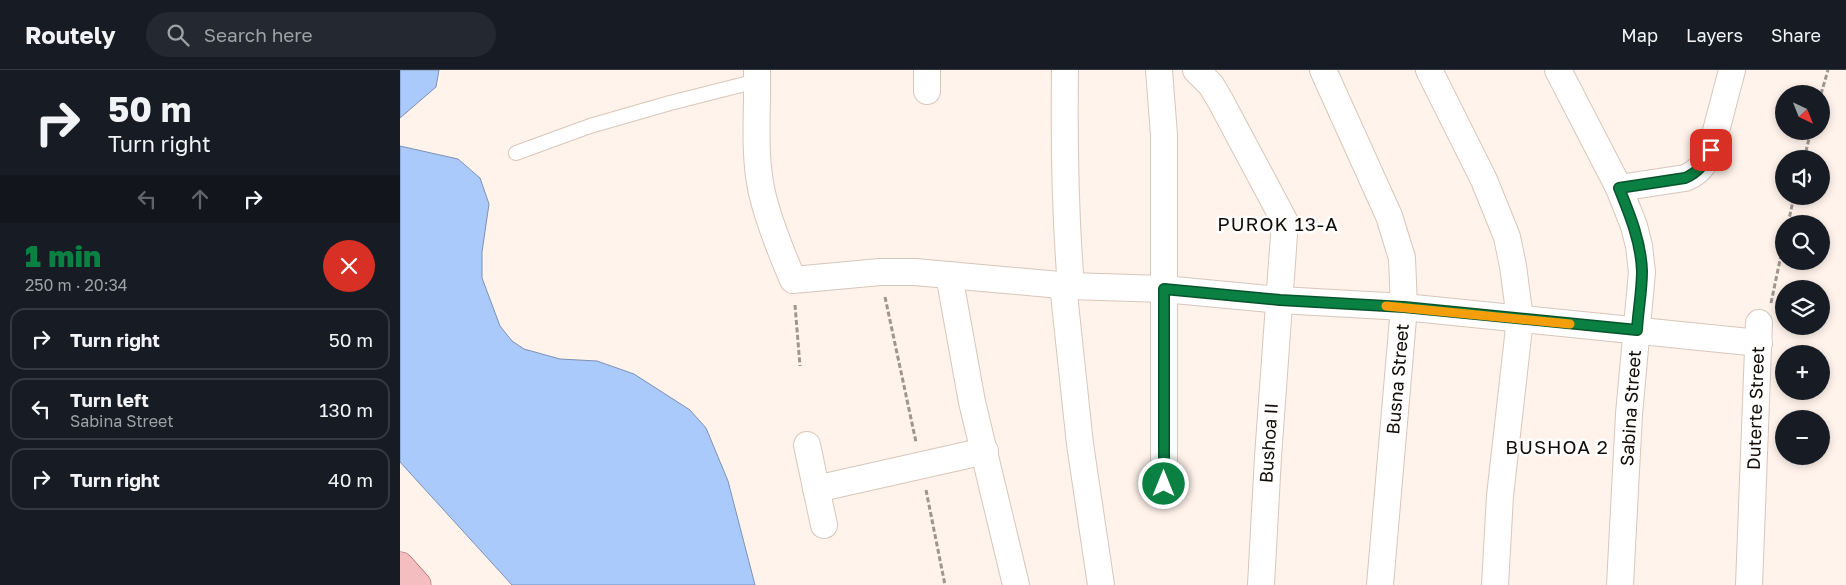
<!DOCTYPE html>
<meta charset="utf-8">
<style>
:root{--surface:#171b24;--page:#242831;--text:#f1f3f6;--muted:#9ea1a6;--line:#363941;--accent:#0b8043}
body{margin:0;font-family:"Golos Text",sans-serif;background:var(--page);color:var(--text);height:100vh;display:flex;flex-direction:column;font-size:19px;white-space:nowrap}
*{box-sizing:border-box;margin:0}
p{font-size:16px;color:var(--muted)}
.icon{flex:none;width:28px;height:28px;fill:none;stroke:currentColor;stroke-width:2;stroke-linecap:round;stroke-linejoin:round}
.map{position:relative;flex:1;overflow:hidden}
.panel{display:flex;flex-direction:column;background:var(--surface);width:400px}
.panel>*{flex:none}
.banner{background:#171b24;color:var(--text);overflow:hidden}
.needle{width:32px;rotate:137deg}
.fabs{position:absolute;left:1375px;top:15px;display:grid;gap:10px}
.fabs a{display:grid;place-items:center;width:55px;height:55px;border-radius:50%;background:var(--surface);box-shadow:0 2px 8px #0003;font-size:25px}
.pin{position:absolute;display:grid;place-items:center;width:42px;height:42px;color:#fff;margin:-21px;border-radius:10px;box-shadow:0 2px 8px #0006}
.me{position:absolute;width:55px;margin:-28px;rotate:0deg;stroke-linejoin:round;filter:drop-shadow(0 0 4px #0008)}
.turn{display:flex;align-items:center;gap:18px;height:105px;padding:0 25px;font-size:22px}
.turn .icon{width:65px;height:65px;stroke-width:2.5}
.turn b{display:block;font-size:35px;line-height:42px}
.lanes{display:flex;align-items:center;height:48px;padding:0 25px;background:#0003;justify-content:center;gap:25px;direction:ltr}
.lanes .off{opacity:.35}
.round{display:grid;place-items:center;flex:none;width:52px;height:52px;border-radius:26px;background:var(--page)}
.summary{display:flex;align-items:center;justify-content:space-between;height:85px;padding:0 25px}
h1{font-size:30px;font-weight:800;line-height:38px;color:var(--accent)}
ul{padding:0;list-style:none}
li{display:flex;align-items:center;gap:15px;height:62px;margin:0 10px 8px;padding:0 15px;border:2px solid var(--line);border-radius:15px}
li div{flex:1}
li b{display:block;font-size:19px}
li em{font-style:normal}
header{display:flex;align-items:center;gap:30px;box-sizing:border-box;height:70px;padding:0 25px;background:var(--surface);border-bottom:1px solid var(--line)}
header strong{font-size:24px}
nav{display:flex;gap:28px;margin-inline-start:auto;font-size:18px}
.search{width:350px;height:45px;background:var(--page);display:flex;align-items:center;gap:12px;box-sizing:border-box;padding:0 18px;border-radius:28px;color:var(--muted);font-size:19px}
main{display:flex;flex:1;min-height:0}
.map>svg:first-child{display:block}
</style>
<header>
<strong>Routely</strong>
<div class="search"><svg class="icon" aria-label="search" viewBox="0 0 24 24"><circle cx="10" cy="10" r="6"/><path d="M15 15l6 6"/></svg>Search here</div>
<nav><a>Map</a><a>Layers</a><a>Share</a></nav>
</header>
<main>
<section class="panel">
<div class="banner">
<div class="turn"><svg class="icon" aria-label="right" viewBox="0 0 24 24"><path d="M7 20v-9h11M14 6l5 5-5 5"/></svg><div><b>50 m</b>Turn right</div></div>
<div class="lanes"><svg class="icon off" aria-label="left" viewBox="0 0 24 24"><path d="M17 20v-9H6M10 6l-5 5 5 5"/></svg><svg class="icon off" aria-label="ahead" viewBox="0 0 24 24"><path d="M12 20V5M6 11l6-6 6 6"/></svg><svg class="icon" aria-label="right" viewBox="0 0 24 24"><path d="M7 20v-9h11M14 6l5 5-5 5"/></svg></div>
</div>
<div class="summary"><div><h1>1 min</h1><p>250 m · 20:34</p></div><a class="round" style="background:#d93025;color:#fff"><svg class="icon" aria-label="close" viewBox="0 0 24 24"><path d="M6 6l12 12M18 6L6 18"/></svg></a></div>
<ul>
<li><svg class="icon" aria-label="right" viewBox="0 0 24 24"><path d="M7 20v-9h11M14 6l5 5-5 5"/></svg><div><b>Turn right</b></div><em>50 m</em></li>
<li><svg class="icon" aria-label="left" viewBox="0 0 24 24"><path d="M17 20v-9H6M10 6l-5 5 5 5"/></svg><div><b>Turn left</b><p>Sabina Street</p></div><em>130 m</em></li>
<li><svg class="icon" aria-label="right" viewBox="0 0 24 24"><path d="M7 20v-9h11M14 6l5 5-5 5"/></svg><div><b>Turn right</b></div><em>40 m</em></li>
</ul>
</section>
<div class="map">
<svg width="1446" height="515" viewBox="0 0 1446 515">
<rect width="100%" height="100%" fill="#fff3eb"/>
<!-- water -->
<g fill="#abcafc" stroke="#7d91b3">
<path d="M0 0H39L36 17 0 48Z"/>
<path d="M0 76 58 89 80 108 89 134 82 182V208L100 256 112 271 124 279 160 289 197 291 234 304 290 340 306 358 328 411 355 515H112L0 392Z"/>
</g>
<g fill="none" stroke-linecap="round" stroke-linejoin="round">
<defs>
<path id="service" d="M116 83 190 56 270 33 357 11"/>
<g id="minor">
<path d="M357 0C358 40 353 83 362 123 369 153 381 182 393 210L480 202H515L671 216 764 219 880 230 1004 237 1359 273"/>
<path d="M527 0V21"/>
<path d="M665 0C664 72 665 144 671 216"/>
<path d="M759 0 764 65V413"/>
<path d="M796 0 811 15 820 30 884 150V165L868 387 861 515"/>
<path d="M923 0 989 146 1002 188 1004 237 980 515"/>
<path d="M1029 0 1084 110 1107 167 1113 196 1120 249 1100 426 1095 515"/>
<path d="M1158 0 1219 118 1234 156 1239 176 1242 202 1229 344 1220 515"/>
<path d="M1219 118 1285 108C1299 103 1305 93 1311 80L1332 0"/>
<path d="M549 205 572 332 616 515"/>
<path d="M663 215 680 374 701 515"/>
<path d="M407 375 424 455"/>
<path d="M416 419 585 381"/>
<path d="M1349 515 1359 253"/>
</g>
<path id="primary" d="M0 496 17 515"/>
</defs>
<!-- service casing -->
<use href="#service" stroke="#d8c6b9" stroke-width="16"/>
<!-- minor casing -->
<use href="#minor" stroke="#d8c6b9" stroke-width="28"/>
<!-- primary casing -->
<use href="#primary" stroke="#a06264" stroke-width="29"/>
<!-- path -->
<g stroke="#a09690" stroke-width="3" stroke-dasharray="5 2.5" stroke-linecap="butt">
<path d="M1421 24 1428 0"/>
<path d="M1404 89 1411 61"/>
<path d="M1388 154 1394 126"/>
<path d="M485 227 516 372"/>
<path d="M1371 233 1384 171"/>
<path d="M395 235 400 296"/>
<path d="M526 420 545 515"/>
</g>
<!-- service -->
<use href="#service" stroke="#fff" stroke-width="14"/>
<!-- minor -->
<use href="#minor" stroke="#fff" stroke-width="26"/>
<!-- primary -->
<use href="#primary" stroke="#f4bdc0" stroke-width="28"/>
</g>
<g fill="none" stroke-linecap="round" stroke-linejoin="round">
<defs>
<path id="route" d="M764 414V219L880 230 1004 237 1237 260C1238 241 1242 221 1242 201 1241 172 1230 145 1219 118L1285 108C1299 102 1305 93 1311 80"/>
</defs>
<!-- route casing -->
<use href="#route" stroke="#07532c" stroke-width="12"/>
<!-- route -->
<use href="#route" stroke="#0b8043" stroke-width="9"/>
<!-- slow -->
<path stroke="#f59e0b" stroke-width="9" d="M986 236 1170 254"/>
</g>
<g text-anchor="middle" stroke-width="5" stroke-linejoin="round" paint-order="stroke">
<!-- street labels -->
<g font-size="18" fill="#120c08" stroke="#fff">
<text transform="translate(998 309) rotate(-85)" y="6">Busna Street</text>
<text transform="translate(1231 338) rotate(-86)" y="6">Sabina Street</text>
<text transform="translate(1356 338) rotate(-88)" y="6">Duterte Street</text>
<text transform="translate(869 373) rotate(-86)" y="6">Bushoa II</text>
</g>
<!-- neighbourhood labels -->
<g font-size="19" letter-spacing="1" fill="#120c08" stroke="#fff">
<text x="878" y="161">PUROK 13-A</text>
<text x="1157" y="384">BUSHOA 2</text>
</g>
</g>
</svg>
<div class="fabs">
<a><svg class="needle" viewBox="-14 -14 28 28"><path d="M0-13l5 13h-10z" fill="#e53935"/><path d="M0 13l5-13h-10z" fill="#9ea1a6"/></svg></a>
<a><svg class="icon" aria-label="sound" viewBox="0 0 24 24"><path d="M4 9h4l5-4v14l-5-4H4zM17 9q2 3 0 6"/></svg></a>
<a><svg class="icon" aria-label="search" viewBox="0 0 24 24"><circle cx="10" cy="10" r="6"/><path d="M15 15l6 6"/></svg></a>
<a><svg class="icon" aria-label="layers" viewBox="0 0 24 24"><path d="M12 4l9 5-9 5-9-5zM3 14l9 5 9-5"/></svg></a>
<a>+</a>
<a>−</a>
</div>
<div class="pin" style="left:1311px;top:80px;background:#d93025"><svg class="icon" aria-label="arrive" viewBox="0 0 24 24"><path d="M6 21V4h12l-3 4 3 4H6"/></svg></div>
<svg class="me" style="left:764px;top:414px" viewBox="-20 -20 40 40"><circle r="17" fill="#0b8043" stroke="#fff" stroke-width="3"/><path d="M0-11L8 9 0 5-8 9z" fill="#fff"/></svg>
</div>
</main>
